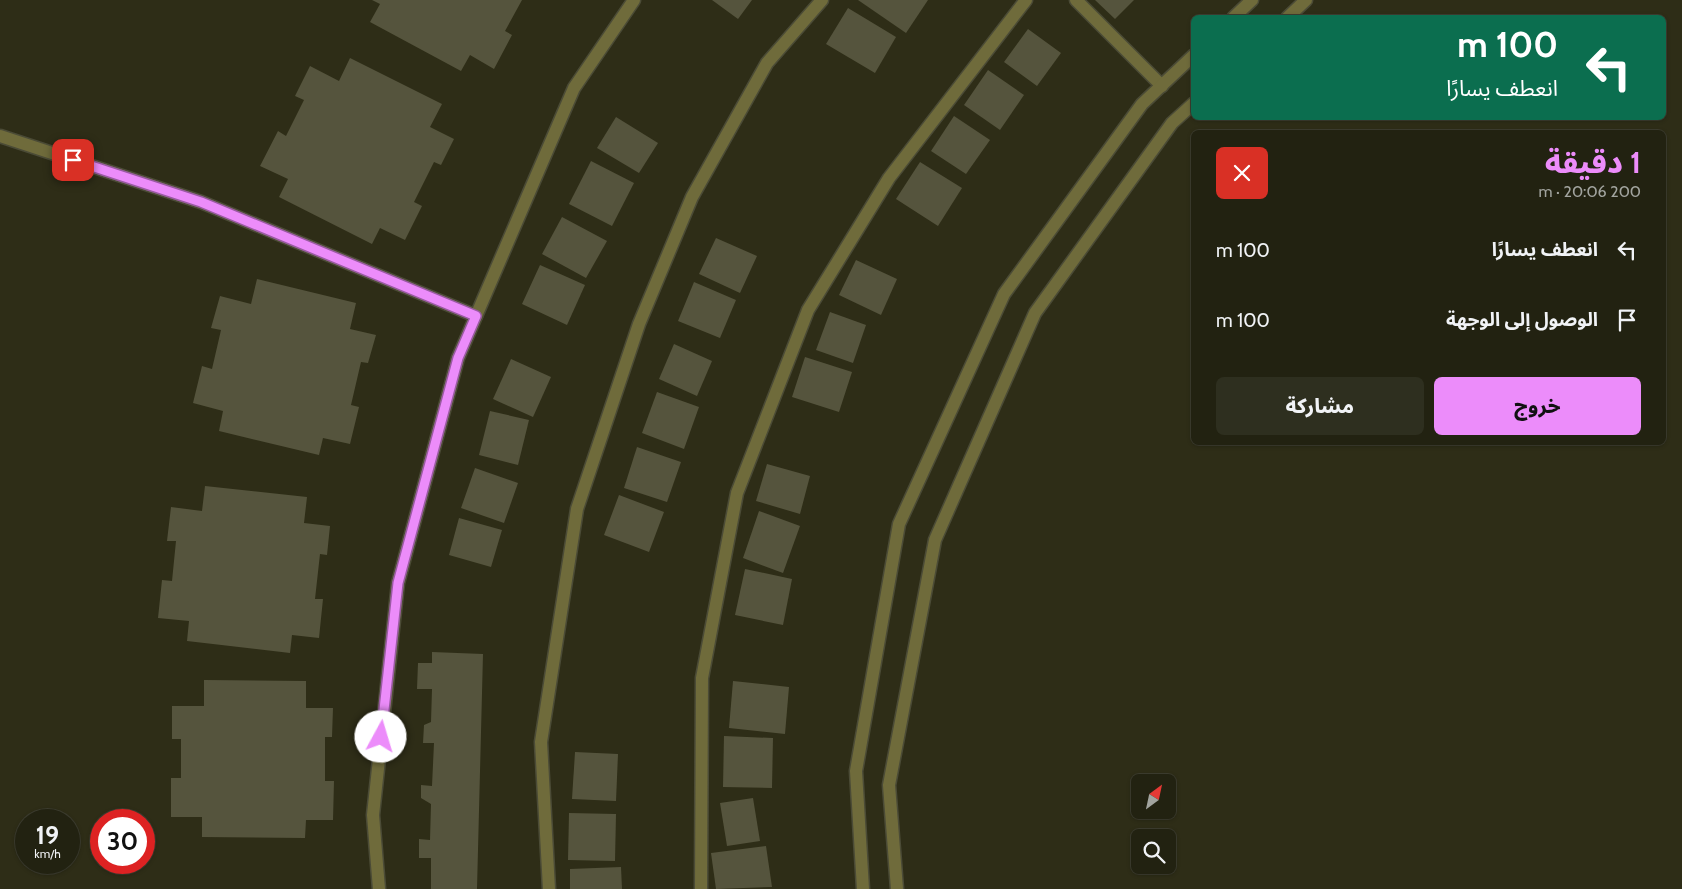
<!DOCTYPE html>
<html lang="ar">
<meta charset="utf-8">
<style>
:root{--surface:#221;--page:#2e2f1f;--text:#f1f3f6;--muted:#a2a49f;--line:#3f3f31;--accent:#ec8cfa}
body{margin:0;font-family:Cabin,"Noto Sans Arabic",sans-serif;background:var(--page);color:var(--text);direction:rtl;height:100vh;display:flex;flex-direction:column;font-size:19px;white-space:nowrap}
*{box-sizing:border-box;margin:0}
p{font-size:16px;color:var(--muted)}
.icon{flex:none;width:28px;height:28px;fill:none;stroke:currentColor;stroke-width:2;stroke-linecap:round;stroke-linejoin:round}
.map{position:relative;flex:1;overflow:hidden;direction:ltr}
.panel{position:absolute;left:1191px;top:130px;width:475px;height:315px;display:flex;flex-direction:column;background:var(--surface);border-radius:8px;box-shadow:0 1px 4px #0004,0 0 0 1px var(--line);direction:rtl}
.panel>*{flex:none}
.top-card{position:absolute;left:1191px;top:15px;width:475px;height:105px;border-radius:8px;box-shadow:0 1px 4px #0004,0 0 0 1px var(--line);direction:rtl;background:#0b6e4f;color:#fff;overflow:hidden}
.needle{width:32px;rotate:33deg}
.tools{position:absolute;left:1131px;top:774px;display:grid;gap:10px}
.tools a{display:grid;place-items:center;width:45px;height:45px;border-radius:8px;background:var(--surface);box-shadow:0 1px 4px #0004,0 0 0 1px var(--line);font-size:25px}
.speed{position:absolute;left:15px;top:809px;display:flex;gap:10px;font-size:25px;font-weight:700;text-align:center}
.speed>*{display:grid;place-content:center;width:65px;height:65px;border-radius:50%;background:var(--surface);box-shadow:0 1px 4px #0004,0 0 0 1px var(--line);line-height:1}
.speed small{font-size:12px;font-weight:400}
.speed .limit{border:8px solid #d22;background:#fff;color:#111}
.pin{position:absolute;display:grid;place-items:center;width:42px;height:42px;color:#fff;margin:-21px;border-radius:10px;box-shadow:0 2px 8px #0006}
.me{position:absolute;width:55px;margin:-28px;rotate:6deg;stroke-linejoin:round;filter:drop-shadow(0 0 4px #0008)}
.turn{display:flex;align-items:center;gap:18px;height:105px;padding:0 25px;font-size:22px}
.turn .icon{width:65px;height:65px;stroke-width:2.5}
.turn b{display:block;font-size:35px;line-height:42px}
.round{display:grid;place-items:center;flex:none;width:52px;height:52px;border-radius:8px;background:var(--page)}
.head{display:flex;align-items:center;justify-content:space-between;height:85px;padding:0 25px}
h1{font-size:30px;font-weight:800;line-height:38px;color:var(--accent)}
.action{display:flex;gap:10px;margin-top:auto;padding:10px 25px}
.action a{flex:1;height:58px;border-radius:8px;background:var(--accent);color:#111;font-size:20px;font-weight:800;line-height:58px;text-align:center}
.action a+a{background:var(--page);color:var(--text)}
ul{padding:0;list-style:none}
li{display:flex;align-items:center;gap:15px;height:70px;padding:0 25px}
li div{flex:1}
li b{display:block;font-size:19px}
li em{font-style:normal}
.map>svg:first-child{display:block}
</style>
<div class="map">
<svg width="1682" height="889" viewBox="0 0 1682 889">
<rect width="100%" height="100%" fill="#2e2d17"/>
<!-- building -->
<g fill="#55543d">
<path d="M372 0H522L505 31 512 35 494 69 470 55 461 71 370 22 380 4Z"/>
<path d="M712 0H752L738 19Z"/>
<path d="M858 0H928L906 33Z"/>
<path d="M1095 0H1134L1115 19Z"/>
<path d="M848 8 896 37 875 73 826 44Z"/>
<path d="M1028 29 1061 53 1037 86 1004 62Z"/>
<path d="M350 58 442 104 430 127 454 139 441 165 434 162 414 202 422 206 405 240 380 228 372 244 279 197 288 179 260 166 278 131 286 136 304 100 295 96 310 66 339 81Z"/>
<path d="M988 70 1024 95 1000 130 964 105Z"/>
<path d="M954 116 990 140 966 174 931 151Z"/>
<path d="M616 117 658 143 639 173 597 148Z"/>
<path d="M591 161 634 183 612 226 569 204Z"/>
<path d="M920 162 962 188 938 226 896 199Z"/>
<path d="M562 217 607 241 586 278 542 254Z"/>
<path d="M716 238 757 256 740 293 699 274Z"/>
<path d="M856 260 897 279 881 315 839 295Z"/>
<path d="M540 265 585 285 567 325 522 304Z"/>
<path d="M257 279 356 303 350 329 376 335 368 363 361 362 351 405 359 407 350 444 323 438 319 455 219 431 223 411 193 403 202 366 212 369 221 330 211 328 220 296 251 304Z"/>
<path d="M694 282 736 300 720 338 678 321Z"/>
<path d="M830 312 866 325 853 363 816 350Z"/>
<path d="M674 344 712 361 697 396 659 379Z"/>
<path d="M805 357 852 372 839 412 792 397Z"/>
<path d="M511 359 551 377 533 417 493 399Z"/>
<path d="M657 392 699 407 684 449 642 433Z"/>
<path d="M490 411 529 420 518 465 479 455Z"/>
<path d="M637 447 681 462 667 502 624 488Z"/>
<path d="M767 464 810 476 800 514 756 501Z"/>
<path d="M475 468 518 483 504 523 461 508Z"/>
<path d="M205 486 307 497 304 523 330 526 327 555 320 554 315 599H323L319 638 292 635 290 653 187 641 189 621 158 618 162 580 172 581 176 541H167L171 507 202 511Z"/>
<path d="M619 495 664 512 649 552 604 535Z"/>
<path d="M759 511 800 526 783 573 743 558Z"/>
<path d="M459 518 502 530 491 567 449 555Z"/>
<path d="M745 569 792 579 783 625 735 615Z"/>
<path d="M432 652 483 654 477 889H431V858H419V839L430 840 431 804 421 798V785L432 786 434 743H423L424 725 431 722 432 689H417L418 663H432Z"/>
<path d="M204 680 306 681V708H333L332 737H325V781H334L333 820H306L305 838 202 837V817H171V778H181V739H172V706H204Z"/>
<path d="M733 681 789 687 785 734 729 728Z"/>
<path d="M724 736 773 738 772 788 723 787Z"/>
<path d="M575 752 618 754 616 801 572 799Z"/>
<path d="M753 798 760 841 727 846 720 803Z"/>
<path d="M569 813 616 814 615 861 568 860Z"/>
<path d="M766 846 772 887 716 889 711 853Z"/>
<path d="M621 867 622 889H570V869Z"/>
</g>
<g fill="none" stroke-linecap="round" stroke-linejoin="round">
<defs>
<g id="street">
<path d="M1076 0 1162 86"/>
<path d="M1233 18 1252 0"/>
<path d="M1287 18 1306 0"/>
<path d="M0 136 201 202 476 316"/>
<path d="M379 889 373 815 398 583 458 358 574 88 634 0"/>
<path d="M549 889 541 742 577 509 639 324 692 197 767 63 822 0"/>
<path d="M701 889 702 678 737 493 808 310 889 178 1026 0"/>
<path d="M863 889 856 771 899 524 1004 294 1142 104 1194 55"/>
<path d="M897 889 889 785 935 540 1035 313 1172 123 1194 103"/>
</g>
</defs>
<!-- street casing -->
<use href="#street" stroke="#4b4b36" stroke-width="15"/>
<!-- street -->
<use href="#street" stroke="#6f6b3b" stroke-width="12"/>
</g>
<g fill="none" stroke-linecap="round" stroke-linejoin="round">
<defs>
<path id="route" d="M73 160 201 202 476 316 458 358 398 583 381 737"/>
</defs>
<!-- route casing -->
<use href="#route" stroke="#995ba2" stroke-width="12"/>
<!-- route -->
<use href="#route" stroke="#ec8cfa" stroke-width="9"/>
</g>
</svg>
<div class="tools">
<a><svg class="needle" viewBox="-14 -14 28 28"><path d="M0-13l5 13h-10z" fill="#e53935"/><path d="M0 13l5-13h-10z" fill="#a2a49f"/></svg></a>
<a><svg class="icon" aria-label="search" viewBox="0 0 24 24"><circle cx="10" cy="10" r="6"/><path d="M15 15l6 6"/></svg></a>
</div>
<div class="speed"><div>19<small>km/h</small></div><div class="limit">30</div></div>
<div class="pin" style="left:73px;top:160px;background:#d93025"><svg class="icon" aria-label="arrive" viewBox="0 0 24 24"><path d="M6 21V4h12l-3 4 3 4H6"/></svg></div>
<svg class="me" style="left:381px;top:737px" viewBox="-20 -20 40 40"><circle r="19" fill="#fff"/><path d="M0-13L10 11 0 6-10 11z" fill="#ec8cfa"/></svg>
<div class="top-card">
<div class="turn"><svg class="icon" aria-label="left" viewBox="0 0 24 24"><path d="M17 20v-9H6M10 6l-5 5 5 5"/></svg><div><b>100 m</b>انعطف يسارًا</div></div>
</div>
<section class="panel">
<div class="head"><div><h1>1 دقيقة</h1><p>200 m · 20:06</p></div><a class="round" style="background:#d93025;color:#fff"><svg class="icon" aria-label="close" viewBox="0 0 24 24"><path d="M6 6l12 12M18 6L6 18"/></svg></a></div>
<ul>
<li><svg class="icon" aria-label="left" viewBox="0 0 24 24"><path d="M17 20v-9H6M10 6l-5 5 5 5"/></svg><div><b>انعطف يسارًا</b></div><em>100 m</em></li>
<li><svg class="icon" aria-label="arrive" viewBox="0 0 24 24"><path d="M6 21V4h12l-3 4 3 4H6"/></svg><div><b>الوصول إلى الوجهة</b></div><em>100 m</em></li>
</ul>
<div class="action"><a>خروج</a><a>مشاركة</a></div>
</section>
</div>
